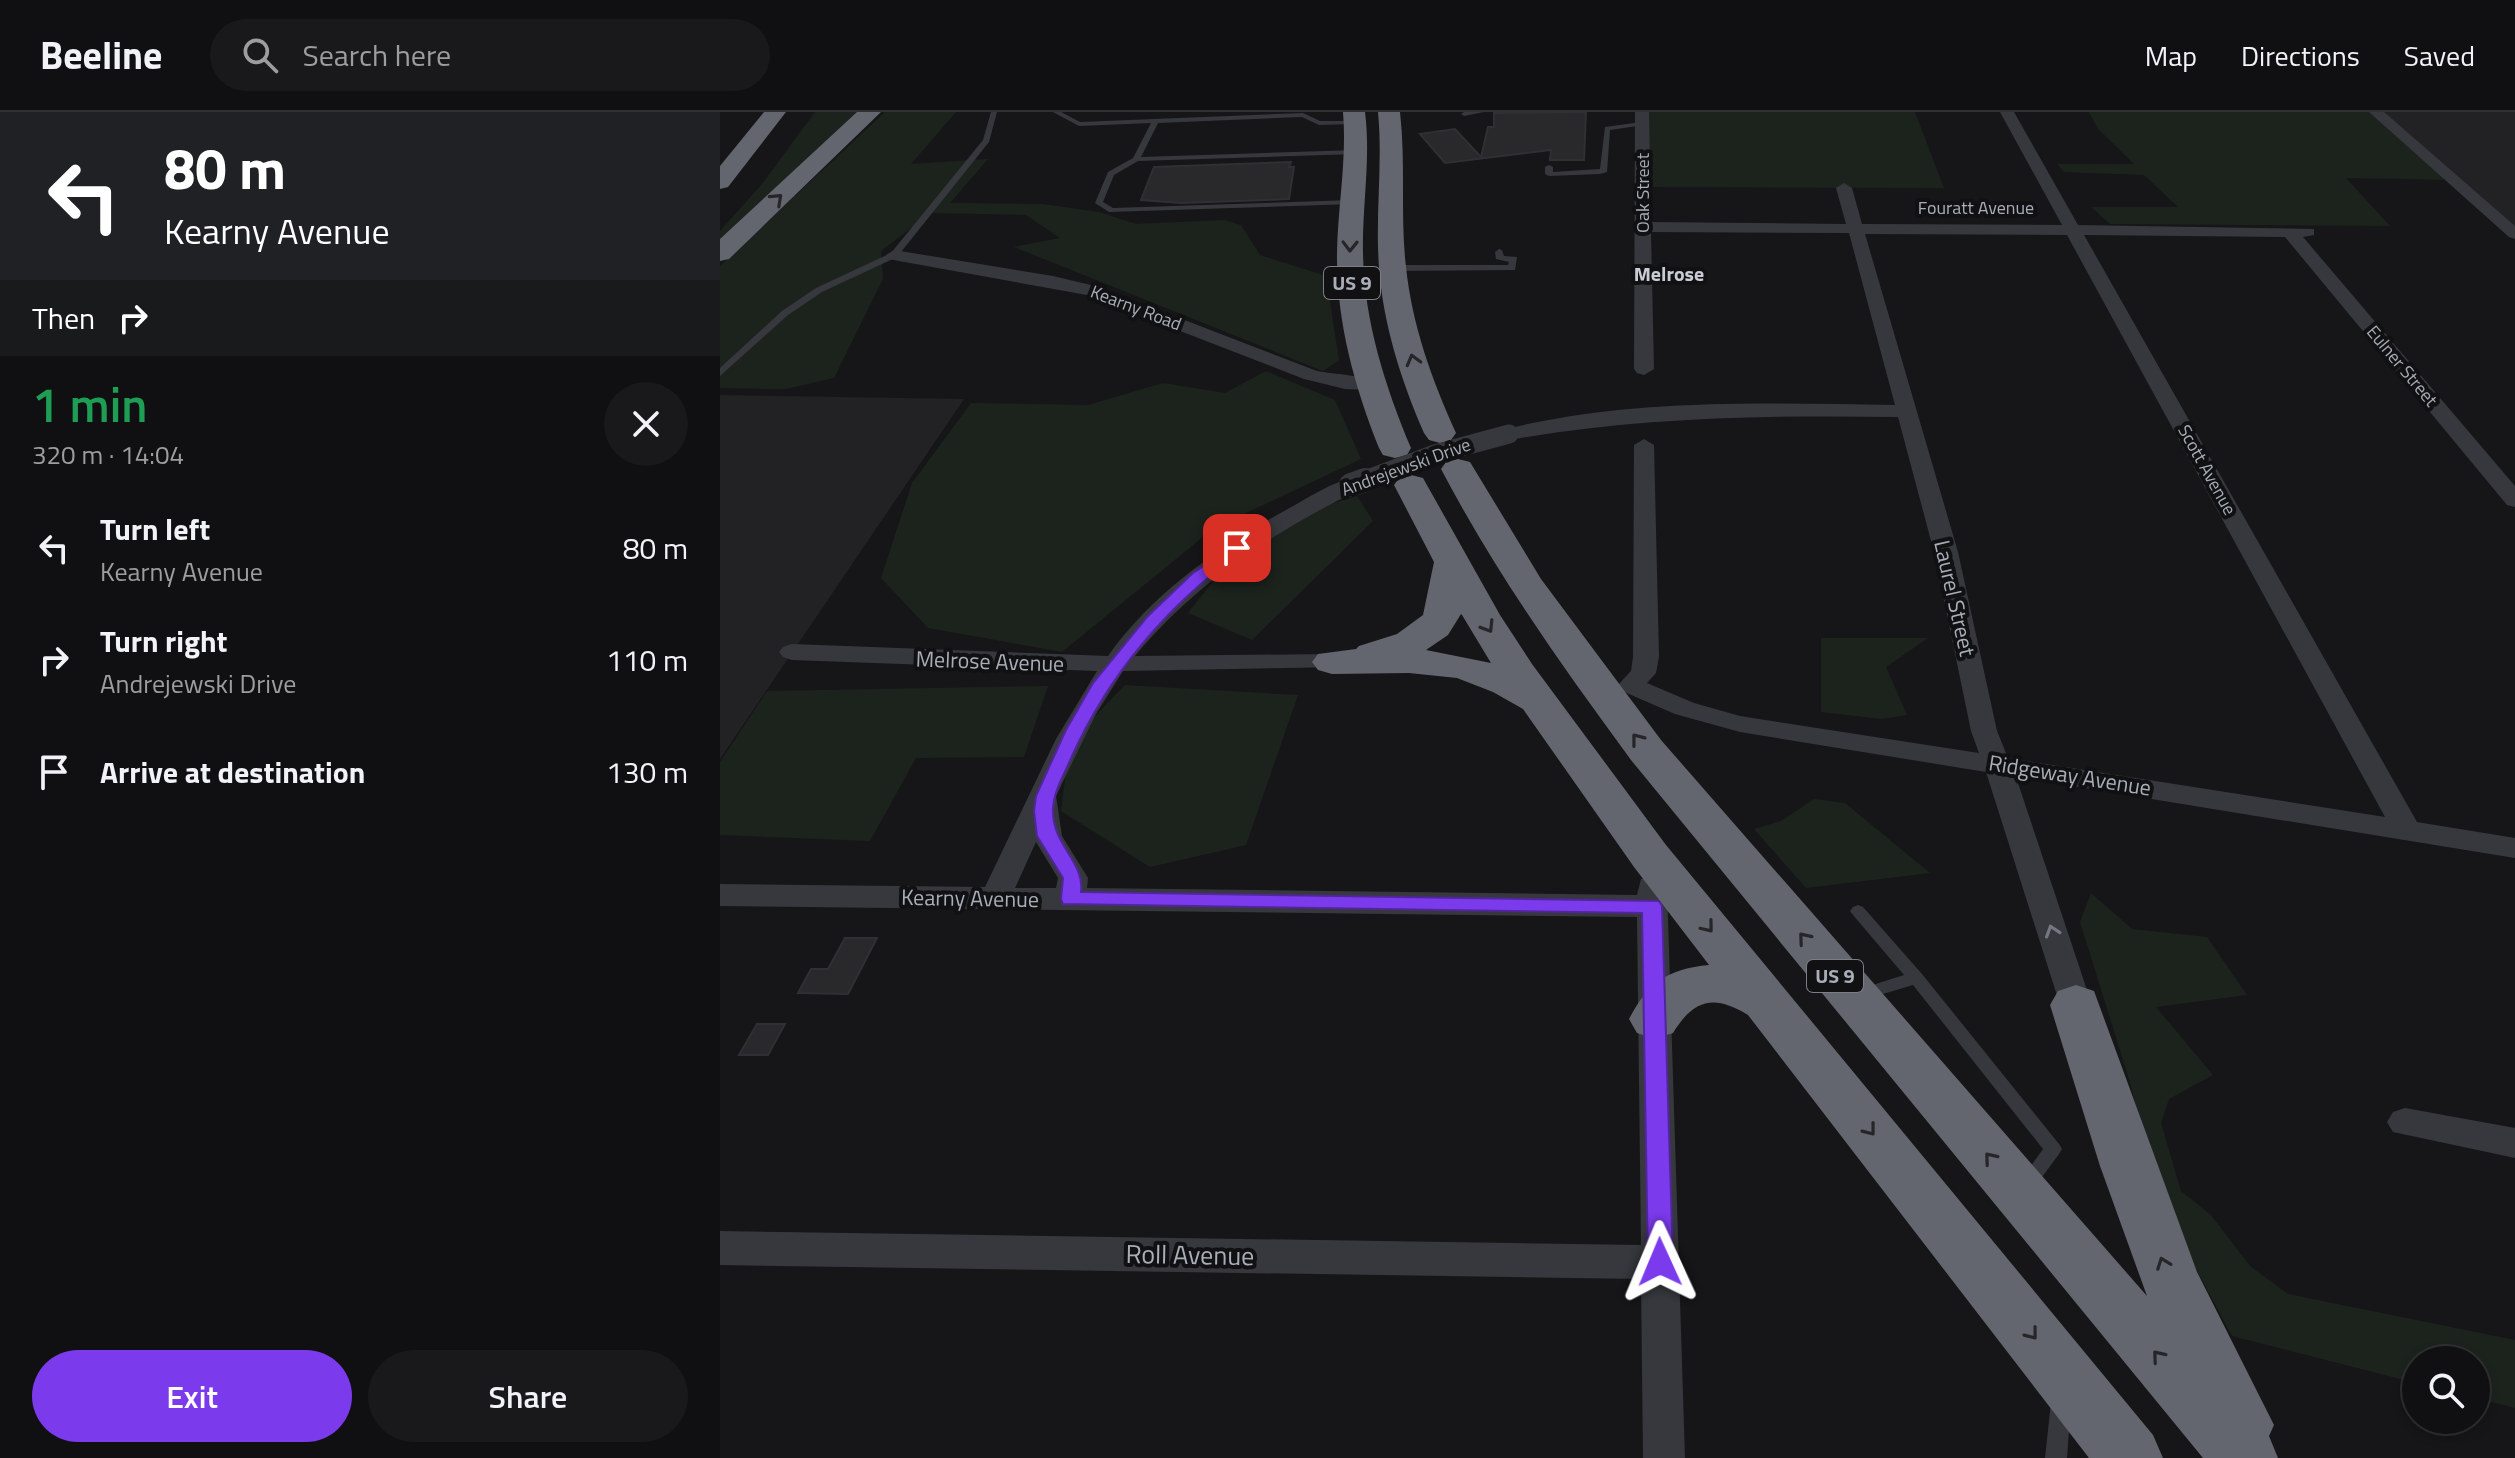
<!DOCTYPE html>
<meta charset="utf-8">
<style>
:root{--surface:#101012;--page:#19191b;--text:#f1f3f6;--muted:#9c9d9f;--line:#303032;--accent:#7c3aed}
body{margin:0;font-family:"Titillium Web",sans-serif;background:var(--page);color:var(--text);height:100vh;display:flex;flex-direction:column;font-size:30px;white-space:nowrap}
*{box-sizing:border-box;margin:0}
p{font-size:26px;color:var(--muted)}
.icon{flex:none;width:44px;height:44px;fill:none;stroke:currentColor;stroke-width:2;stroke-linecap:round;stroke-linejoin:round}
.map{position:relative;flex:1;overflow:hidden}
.details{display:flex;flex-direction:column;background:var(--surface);width:720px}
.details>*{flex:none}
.top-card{background:#202124;color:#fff;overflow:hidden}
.tools{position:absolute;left:1682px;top:1234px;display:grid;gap:16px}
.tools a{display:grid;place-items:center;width:88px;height:88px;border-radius:50%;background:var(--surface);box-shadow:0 4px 12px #0003,0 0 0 2px var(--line);font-size:40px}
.pin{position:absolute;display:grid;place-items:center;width:68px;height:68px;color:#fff;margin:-34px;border-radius:16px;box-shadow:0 4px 12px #0006}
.me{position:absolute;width:88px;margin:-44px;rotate:359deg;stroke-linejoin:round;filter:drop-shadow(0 0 6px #0008)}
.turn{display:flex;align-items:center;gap:28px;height:168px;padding:0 32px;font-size:36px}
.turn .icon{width:104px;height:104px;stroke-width:2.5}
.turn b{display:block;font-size:56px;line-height:68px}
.then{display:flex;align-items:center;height:76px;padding:0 32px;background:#0003;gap:16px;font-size:30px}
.round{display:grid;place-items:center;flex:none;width:84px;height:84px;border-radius:42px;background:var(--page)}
.overview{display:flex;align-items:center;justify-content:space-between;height:136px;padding:0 32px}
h1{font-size:48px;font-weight:600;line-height:60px;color:#1e9e55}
.primary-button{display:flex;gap:16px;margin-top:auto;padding:16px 32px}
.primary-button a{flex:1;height:92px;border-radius:48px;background:var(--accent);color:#fff;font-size:32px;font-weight:600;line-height:92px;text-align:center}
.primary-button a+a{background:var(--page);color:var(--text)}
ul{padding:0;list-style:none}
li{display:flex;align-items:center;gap:24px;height:112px;padding:0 32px}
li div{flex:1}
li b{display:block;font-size:30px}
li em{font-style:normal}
header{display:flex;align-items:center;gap:48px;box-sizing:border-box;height:112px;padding:0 40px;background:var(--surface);border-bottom:2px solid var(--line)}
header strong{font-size:38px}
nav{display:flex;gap:44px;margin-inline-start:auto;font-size:28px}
.search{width:560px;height:72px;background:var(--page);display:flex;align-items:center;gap:20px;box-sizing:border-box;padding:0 28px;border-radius:44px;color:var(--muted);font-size:30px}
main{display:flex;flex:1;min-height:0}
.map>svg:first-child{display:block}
</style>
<header>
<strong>Beeline</strong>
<div class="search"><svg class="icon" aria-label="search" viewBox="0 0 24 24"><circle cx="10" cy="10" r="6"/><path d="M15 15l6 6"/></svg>Search here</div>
<nav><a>Map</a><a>Directions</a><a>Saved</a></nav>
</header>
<main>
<section class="details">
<div class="top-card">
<div class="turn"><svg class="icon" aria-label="left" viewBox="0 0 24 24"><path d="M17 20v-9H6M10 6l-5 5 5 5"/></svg><div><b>80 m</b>Kearny Avenue</div></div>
<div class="then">Then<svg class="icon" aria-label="right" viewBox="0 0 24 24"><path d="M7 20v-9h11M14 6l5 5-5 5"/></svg></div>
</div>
<div class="overview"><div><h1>1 min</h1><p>320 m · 14:04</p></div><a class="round"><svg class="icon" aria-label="close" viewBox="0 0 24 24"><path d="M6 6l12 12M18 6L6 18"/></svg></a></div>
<ul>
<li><svg class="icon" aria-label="left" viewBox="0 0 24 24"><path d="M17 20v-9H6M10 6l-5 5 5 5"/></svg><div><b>Turn left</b><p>Kearny Avenue</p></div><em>80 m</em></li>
<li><svg class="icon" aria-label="right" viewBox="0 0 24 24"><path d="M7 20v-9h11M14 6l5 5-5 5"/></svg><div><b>Turn right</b><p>Andrejewski Drive</p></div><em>110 m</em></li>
<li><svg class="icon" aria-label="arrive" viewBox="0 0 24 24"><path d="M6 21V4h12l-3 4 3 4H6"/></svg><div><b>Arrive at destination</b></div><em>130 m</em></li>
</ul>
<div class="primary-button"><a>Exit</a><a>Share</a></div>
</section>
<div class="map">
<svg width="1795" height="1346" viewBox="0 0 1795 1346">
<rect width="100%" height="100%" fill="#161618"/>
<!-- built -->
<g fill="#222225">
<path d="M1655 0H1795V124Z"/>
<path d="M0 283 244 287 0 647Z"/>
</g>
<!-- green -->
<g fill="#1c231d">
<path d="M95 0H139L0 130V119L42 72Z"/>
<path d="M165 0H236L191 52 268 47 230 91 323 92 379 100 416 112 504 108 521 113 540 143 606 164 619 248 603 259 294 135 340 126 306 103 211 101 161 139 163 167 114 266 66 277 0 276V154Z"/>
<path d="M922 0H1195L1224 76 923 75Z"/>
<path d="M1369 0H1656L1735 68 1626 66 1670 114 1390 112 1371 95H1458L1424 63 1344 60 1337 52H1414L1378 17Z"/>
<path d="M546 259 615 288 641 347 494 416 342 540 208 516 161 466 192 371 251 291 368 293 443 271 505 281Z"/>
<path d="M637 384 653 409 532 528 468 501 536 415Z"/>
<path d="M1101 526H1208L1166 555 1187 603 1162 607 1101 600Z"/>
<path d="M405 573 578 583 526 733 430 755 341 699 350 630Z"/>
<path d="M328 574 304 645 196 646 150 729 0 723V650L47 579Z"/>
<path d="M1094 687 1125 691 1210 761 1086 776 1034 717 1061 709Z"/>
<path d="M1371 781 1412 817 1487 825 1527 883 1436 895 1493 963 1449 987 1441 1011 1461 1079 1491 1103 1530 1154 1568 1182 1795 1228V1296L1756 1286V1248H1696V1271L1512 1224 1442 1093 1409 967 1360 810Z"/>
</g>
<!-- building -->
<g fill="#29292c" stroke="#303034" stroke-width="2">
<path d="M866 0 864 48H830L831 38 725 51 700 22 735 17 761 45 768 15H774V1Z"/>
<path d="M571 50 569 55H574L569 87 461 91 421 88 434 55Z"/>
<path d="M125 826H157L128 882 78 881 91 857H108Z"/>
<path d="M37 912H65L48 943H19Z"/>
</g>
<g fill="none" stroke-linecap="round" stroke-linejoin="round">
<!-- lane -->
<g fill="#37383d" fill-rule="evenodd">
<path d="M271 0H277L269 30 177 145 102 180 68 203 0 264V256L62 199 96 176 171 141 263 28Z"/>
<path d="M333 0H341L360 10 583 1 600 9H637L635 12 599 13 582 5 438 11 421 45 636 38 640 40 636 42 418 49 394 63 383 90 393 96 633 88 637 90 633 92 389 100 375 91 388 60 413 46 431 11 359 14Z"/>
<path d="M744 0H764L744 4 741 2Z"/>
<path d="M922 10 924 13 890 18 887 60 880 62 829 64 825 62V55L829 53 833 55V60L880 57 885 15Z"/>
<path d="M779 137 782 138 784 144 797 145 795 158 673 159 669 156 673 153H788L789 150 776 147 775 140Z"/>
<path d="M1138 793 1143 795 1202 862 1339 1032 1342 1037 1339 1042 1314 1076 1308 1079 1302 1076 1299 1071 1323 1037 1193 873 1143 888 1137 886 1135 882 1137 878 1184 863 1133 803 1130 799 1133 795Z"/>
<path d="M1341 1280 1348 1283 1351 1290 1347 1346H1325L1331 1290 1334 1283Z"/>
</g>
<!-- street -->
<g fill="#37383d" fill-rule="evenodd">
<path d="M915 0H929L931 110 1126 112 1116 76 1124 71 1132 76 1142 112 1342 113 1280 0H1294L1358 113 1594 117V123L1583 125 1795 374V395L1787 393 1565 125 1364 123 1697 710 1795 726V746L1296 665 1372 893 1368 902 1356 905 1344 902 1340 893 1266 660 1020 620 955 602 902 579 898 573 911 559 913 545 914 333 924 327 934 333 939 545 936 561 927 571 974 591 1020 604 1259 641 1251 619 1214 440 1178 305C1047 303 918 305 789 328L779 322 782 318C909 286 1045 291 1175 293L1129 121 931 120 934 257 924 263 917 261 914 257ZM1145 122 1347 123 1665 705 1288 646 1277 619 1238 440Z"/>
<path d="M1649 0H1664L1795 114V127L1789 125Z"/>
<path d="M174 138 333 164 379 175 597 259C612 262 653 264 661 272L651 278 625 277 584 267 367 183 168 147 166 143Z"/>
<path d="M631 366 642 373 639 378C553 420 477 470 415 544L612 542 621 545 625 550 621 555 403 559 376 602 336 684 342 724 368 766 367 776 917 783 921 767 932 764 943 767 947 775 965 1346H923L921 1167 0 1153V1119L921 1133 917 805 0 794V772L265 775 336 627 377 559 72 548 63 545 59 540 63 535 72 532 388 544C435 478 505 431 575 393 592 383 612 371 631 366ZM316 730 338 766 336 776H295Z"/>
<path d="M1685 996 1795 1016V1046L1673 1020 1667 1010 1673 1000Z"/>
</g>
<!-- highway -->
<g fill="#63666e" fill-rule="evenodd">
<path d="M44 0H66L8 75 0 77V54Z"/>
<path d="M137 0H161L9 147 0 149V127Z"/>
<path d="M623 0H645C651 47 642 94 643 141 644 209 665 274 691 336L687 343 675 346 663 343 659 336C634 273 616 208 617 140 618 93 627 47 623 0Z"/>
<path d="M658 0H680C686 52 680 104 686 155 692 213 712 268 736 321L731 328 720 331 709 328 704 321C681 268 663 212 659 155 655 103 663 52 658 0Z"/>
<path d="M738 347 750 350 821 467 941 628 1427 1184 1380 1054 1330 893 1338 879 1356 873 1374 879 1477 1160 1554 1313 1549 1324 1558 1346H1483L911 648C842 554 775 460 721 357L726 350Z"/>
<path d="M691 363 703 366 780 503 812 552 946 733 1433 1323 1443 1346H1369L1028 903C994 882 974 887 953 921L935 927 917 921 909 907C928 871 947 857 989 853L914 755 803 597 773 580 737 566 689 561 612 562 598 558 592 550 598 542 636 537 639 534 677 522 703 503 714 450 674 373 679 366ZM741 502 742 503 771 551 706 538 728 523Z"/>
</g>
<!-- street-bridge-far1 -->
<path stroke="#37383d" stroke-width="19" d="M640 370 715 342 789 322"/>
<!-- street-bridge -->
<path stroke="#37383d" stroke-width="24" d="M631 373 645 368"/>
</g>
<!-- one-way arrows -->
<defs><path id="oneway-chevron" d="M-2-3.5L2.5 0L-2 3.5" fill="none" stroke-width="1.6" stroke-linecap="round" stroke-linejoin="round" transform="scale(2)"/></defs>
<g stroke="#26262a">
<use href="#oneway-chevron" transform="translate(57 87) rotate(-43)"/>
<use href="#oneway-chevron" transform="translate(630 134) rotate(91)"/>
<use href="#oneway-chevron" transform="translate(693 248) rotate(-105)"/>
<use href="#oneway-chevron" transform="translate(768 515) rotate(58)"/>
<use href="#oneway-chevron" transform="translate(917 627) rotate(-128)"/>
<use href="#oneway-chevron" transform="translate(988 815) rotate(51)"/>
<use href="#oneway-chevron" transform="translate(1084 826) rotate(-130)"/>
<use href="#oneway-chevron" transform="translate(1150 1018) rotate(52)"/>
<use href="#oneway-chevron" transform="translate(1270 1046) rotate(-130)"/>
<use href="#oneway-chevron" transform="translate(1443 1151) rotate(-110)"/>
<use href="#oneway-chevron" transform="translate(1312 1222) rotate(52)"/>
<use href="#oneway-chevron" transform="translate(1438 1244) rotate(-130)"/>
</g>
<use stroke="#757881" href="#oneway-chevron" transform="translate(1332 819) rotate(-108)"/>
<!-- route -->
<path fill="#7c3aed" stroke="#51269a" stroke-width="2" d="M517 432 522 433V439C448 493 390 560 352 644 345 661 334 678 333 696 331 733 365 749 361 780L939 789 942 794 953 1150 949 1158 940 1161 931 1158 928 1150 922 801 343 792 341 787 343 766 317 724 314 699 316 684 346 618 373 571 427 505 473 461Z"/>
<g text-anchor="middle" stroke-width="8" stroke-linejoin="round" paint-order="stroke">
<!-- far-street labels -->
<g font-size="18" fill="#a8adb8" stroke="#111113">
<text transform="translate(923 81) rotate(-90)" y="6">Oak Street</text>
<text x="1256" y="102">Fouratt Avenue</text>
<text transform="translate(416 196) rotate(21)" y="6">Kearny Road</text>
<text transform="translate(1682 254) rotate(50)" y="6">Eulner Street</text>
<text transform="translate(686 355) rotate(-20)" y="6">Andrejewski Drive</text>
<text transform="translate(1487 358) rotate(61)" y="6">Scott Avenue</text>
</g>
<!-- far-neighbourhood labels -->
<g font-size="20" font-weight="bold" fill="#c9ccd4" stroke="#111113">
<text x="949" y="169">Melrose</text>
</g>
<!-- shield labels -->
<g fill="#111113" stroke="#7b7e86" stroke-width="2">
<rect x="604" y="155" width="56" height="32" rx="6"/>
<rect x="1087" y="848" width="56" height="32" rx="6"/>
</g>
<g font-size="20" font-weight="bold" fill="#a8adb8">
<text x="632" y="178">US 9</text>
<text x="1115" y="871">US 9</text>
</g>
<!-- street labels -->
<g font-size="22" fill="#a8adb8" stroke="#111113">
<text transform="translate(1235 486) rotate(77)" y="8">Laurel Street</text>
<text transform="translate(270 549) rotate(2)" y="8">Melrose Avenue</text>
<text transform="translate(1350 663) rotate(9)" y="8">Ridgeway Avenue</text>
<text transform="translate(250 786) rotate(1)" y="8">Kearny Avenue</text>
</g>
<!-- near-street labels -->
<g font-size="26" fill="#a8adb8" stroke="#111113">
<text transform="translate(470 1143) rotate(1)" y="9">Roll Avenue</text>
</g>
</g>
</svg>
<div class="tools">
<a><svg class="icon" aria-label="search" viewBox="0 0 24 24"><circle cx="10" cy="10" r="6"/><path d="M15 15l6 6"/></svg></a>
</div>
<div class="pin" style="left:517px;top:436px;background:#d93025"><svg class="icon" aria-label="arrive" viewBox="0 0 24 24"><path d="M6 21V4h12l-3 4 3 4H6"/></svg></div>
<svg class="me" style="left:940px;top:1150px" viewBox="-20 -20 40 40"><path d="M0-17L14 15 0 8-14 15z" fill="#7c3aed" stroke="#fff" stroke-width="4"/></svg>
</div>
</main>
